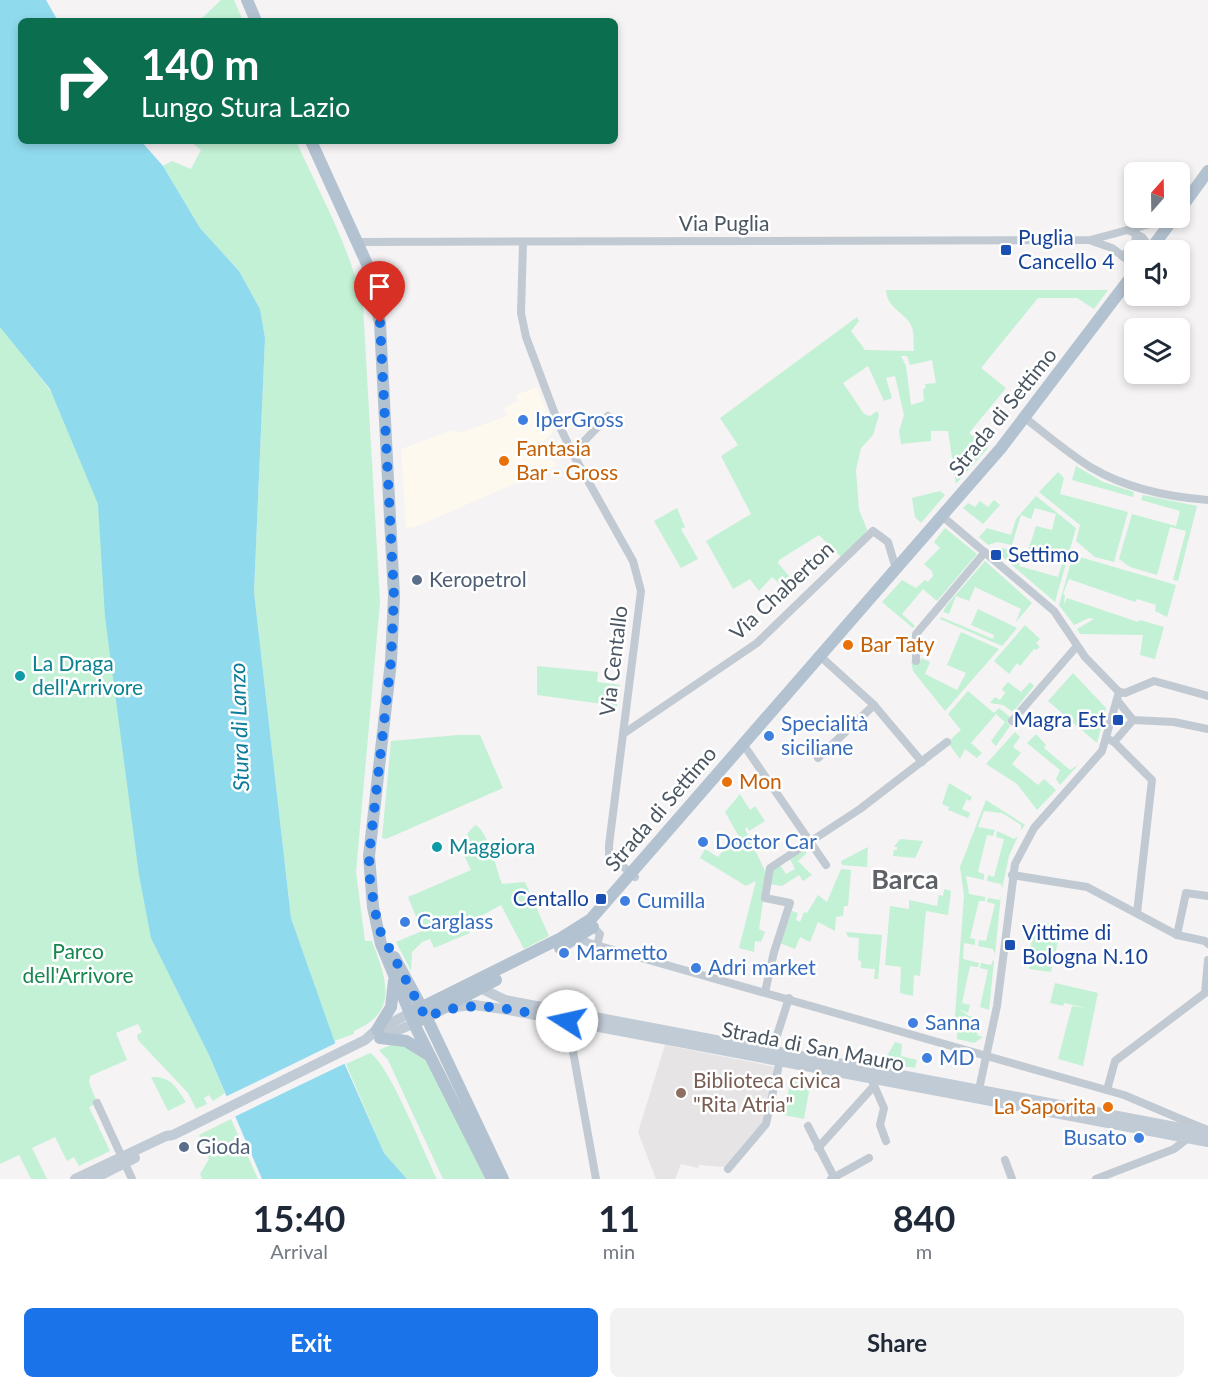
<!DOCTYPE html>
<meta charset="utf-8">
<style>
:root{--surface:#fff;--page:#f2f2f3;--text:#1f2937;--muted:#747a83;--accent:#1a73e8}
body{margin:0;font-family:Lato,sans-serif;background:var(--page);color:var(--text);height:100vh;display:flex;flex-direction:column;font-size:22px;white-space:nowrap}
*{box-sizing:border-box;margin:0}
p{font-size:20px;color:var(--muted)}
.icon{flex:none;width:33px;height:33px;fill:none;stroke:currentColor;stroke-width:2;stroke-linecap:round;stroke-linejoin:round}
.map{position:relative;height:1179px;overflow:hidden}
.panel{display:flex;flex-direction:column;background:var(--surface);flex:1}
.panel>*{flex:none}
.guide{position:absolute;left:18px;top:18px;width:600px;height:126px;border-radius:9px;box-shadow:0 3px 9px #0003;background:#0b6e4f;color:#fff;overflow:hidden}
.needle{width:39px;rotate:20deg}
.tools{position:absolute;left:1124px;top:162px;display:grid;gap:12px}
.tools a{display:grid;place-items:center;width:66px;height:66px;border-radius:9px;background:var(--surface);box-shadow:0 3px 9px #0003;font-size:30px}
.pin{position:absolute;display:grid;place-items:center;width:51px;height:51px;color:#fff;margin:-62px -26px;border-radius:50% 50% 50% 0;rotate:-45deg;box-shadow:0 0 6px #0007}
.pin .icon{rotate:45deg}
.me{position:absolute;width:66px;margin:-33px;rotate:280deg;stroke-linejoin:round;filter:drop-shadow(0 0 4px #0008)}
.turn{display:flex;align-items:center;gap:21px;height:126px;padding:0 24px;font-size:27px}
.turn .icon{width:78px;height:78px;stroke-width:2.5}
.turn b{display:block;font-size:42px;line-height:51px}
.eta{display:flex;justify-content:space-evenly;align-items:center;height:102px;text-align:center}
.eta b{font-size:36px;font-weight:700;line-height:42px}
.cta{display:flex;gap:12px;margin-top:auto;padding:12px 24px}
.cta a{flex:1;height:69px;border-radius:9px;background:var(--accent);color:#fff;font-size:24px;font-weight:700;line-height:69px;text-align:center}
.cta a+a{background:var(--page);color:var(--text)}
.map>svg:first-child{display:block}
</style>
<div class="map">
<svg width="1208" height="1179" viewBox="0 0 1208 1179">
<rect width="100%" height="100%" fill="#f5f3f3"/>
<!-- commercial -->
<path fill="#fdf9ef" d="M537 387 554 431 537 448 558 465 415 527 406 528 401 449 453 430 460 433 507 416 504 407 518 402 516 395Z"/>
<!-- education -->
<path fill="#e6e4e5" d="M665 1045 776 1067 764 1124 725 1167 699 1165 698 1168 681 1164 675 1179H656L638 1132Z"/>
<!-- green -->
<g fill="#c3f1d5" fill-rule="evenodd">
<path d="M221 0H234L243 21H199Z"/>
<path d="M190 141H296C320 194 351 249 363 306L380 602 356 872 365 941H372C386 979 400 1011 354 1031V1034L334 1041 291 918 254 592 265 338 260 309 239 271 200 228 163 166 172 161 191 169 201 150Z"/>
<path d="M886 290H1108L1094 309 1077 298H1038L981 368 1006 388 969 433 988 448 956 484 948 431H931V441L901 444 899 431 904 415 895 376 886 378 892 398 884 401 868 366 843 383 864 414 870 416 877 411 879 415 873 435 861 448 856 470 859 510 867 529 865 534 841 557 819 535 779 560 778 563 789 576 780 584 772 577 759 591 750 579 733 589 706 541 751 514 721 456 738 445 720 418 857 317 859 321 851 331 865 350 914 351C913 345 914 337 913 331 910 313 887 311 886 290ZM901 356H907L910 365 932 360 936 383 925 384 926 388 923 389 924 401 911 405 906 366Z"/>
<path d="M0 325 153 525 209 1055 225 1093 213 1101 209 1095 204 1098 207 1104 196 1109 188 1093 138 1040 137 1035 142 1032 138 1024 116 1033 127 1060 90 1076 89 1082 97 1103 89 1107 110 1151 79 1166 74 1157 67 1161 55 1137 32 1148 47 1179H31L19 1155 0 1164Z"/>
<path d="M1076 466 1103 482 1134 492 1133 497 1072 480Z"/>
<path d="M1058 472 1064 478 1060 494 1128 512 1114 562 1095 557 1076 541 1080 525 1039 492Z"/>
<path d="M940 491 945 495 921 523 915 517 912 498Z"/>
<path d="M1143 495 1197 506 1178 581 1173 580 1186 531 1170 527 1157 575 1130 567 1119 559 1132 514 1176 526 1180 511 1141 500Z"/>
<path d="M1036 496 1076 528 1055 602 992 548 1010 549V552L1021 556 1019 566 1058 577 1063 561 1028 551 1036 526 1052 530 1056 514 1035 508 1031 519 1021 515 1012 545 997 542 988 545 979 537 987 528 1011 535 1016 519Z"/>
<path d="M994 500 1000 505 983 524 963 508 968 503 975 507 980 501 988 507Z"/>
<path d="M677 508 685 527 681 529 698 559 681 568 654 521Z"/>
<path d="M945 528 977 554 937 601 923 589 902 614 915 626 913 628 882 602 902 580 916 588 925 580 928 582 933 576 932 571 924 564 940 548 934 542Z"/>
<path d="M1073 555 1176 585 1167 617 1155 611 1156 605 1137 599 1135 602 1069 579 1063 594 1065 595 1064 604 1067 598 1138 622 1140 620 1164 627 1155 659 1140 655 1143 635 1080 634 1077 629 1094 619 1089 618 1074 625 1059 605Z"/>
<path d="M985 561 1032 603 1016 622 1021 609 975 587 969 601 956 596 949 614 943 612 946 606Z"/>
<path d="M978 609 1017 628 1002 646 940 619 941 617 993 639 994 635 971 625Z"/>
<path d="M1025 625 1040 639 1036 643 1040 647 1036 650 1034 649 1020 666 1017 663 1009 674 994 661Z"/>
<path d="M961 632 999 649 945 711 913 671 911 661H920L921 658 930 662 925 674 957 690 966 673 947 665Z"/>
<path d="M537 666 598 672 597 682 620 685 617 706 537 695Z"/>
<path d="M1073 673 1106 708 1097 743 1048 701Z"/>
<path d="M1008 682 1021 692 1030 682 1034 686 1013 712 1003 705 990 703 995 697 1000 700 1005 693 1002 689Z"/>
<path d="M968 691 994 713 999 708 1011 718 1007 722 1010 726 996 746 991 741 1005 722 996 714 971 743 982 753 977 758 965 749 960 759 949 744 951 739 961 730 948 714Z"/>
<path d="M1015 732 1020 737 1013 747 1021 753 1012 764 1038 785 1044 779 1056 790 1037 810 1017 784 986 764Z"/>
<path d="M1036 734 1046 745 1044 748 1070 770 1078 765 1060 785 1056 779 1060 770 1027 743Z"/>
<path d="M458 735H480L503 788 386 839 382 838 391 741Z"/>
<path d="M949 783 972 797 970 801 967 799 962 809 970 813 968 818 948 810 949 807 942 804Z"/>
<path d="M740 794 750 810 755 806 765 821 749 831 747 827 745 829 767 875 759 929 765 932 761 942 755 941 754 952 739 948 756 881 746 886 700 858 705 849 718 857 732 840 739 837 725 812Z"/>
<path d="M986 800 1025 825 1021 830V825L1002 813 984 811 978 827 995 830 993 836 987 835 978 872 984 874V880L966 876 969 894 985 897V901H979L970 938 975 939V945L964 943 963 959 979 963 978 967 970 966 962 1003 970 1005 968 1013 959 1009 969 1016 981 1019 977 1035 983 1037 974 1043 957 1039V1030L954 1029 964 896 960 867Z"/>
<path d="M475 825C488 830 496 869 502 884L525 882 549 936 524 949 501 905 481 916 486 925 470 931V933L434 948 430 939 422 942 412 952 411 971 396 942 422 931 408 897 471 870 463 853 473 848 467 834Z"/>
<path d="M997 831 1014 839 1018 836 1009 856 1002 889 1001 884 987 881 988 875 994 877 1004 839 996 837Z"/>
<path d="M900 839 923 841 915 858 893 856 894 850H897V847H894Z"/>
<path d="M868 847 867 867 842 865 841 861Z"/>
<path d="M805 849 807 853 798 861 812 875 803 881 799 875 782 886 770 884 772 870 780 865 786 874 795 869 790 859Z"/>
<path d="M841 869 851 870 848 906H844L843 916 836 917 835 931 818 922 810 942 800 937 795 949 780 943 792 911 798 913 796 920 800 922 804 912 807 913 818 895 827 902Z"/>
<path d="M944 889 951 891 948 915 926 911 920 976 914 975 913 996 900 993 901 967 885 965 890 906 909 909V900L937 906 939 895 943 896Z"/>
<path d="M1001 895 995 954 993 949 978 946 979 940 986 941 995 904 987 902 988 898 1000 900Z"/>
<path d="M1033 922 1062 924 1051 972 1029 969Z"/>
<path d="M846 932 882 935 878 979H874L875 969 861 968V961L858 960 859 938 848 937Z"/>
<path d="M993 960 994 961 989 1010 980 1007 988 970 980 968 981 963 991 965Z"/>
<path d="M1055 983 1098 993 1083 1066 1058 1059 1072 1006 1086 1008 1064 1003 1063 1006 1050 1003Z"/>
<path d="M398 1042 420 1052 433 1072 485 1179H443L388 1060 379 1050Z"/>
<path d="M895 1042 902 1044 901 1056 917 1060 915 1068 883 1063Z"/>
<path d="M370 1053C389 1064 424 1153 437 1179H407L384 1153 346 1064Z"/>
<path d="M791 1076 811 1080 804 1119 784 1115Z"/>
<path d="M151 1077C171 1076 176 1087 186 1102L168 1111Z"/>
<path d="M231 1119 258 1179H202L200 1174 209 1159 199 1135Z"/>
</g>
<!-- water -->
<path fill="#90daee" d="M0 0H46L58 21H21V141H141L163 166 200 228 239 271 260 309 265 338 254 592 291 918 334 1040 384 1153 407 1179H262L209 1055 151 938 139 875 105 617 98 504 50 389 0 327Z"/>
<!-- pier -->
<path fill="#f5f3f3" d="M338 1042 348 1062 234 1117 225 1097Z"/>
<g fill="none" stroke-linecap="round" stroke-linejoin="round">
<!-- minor -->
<g stroke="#c1cad2" stroke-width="8">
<path d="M1128 230 1142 237 1151 249"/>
<path d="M1092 241 1112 248 1134 265"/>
<path d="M357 242 1090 240 1173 218"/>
<path d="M523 243 521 313 526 337 559 425 574 456 633 561 641 591 609 845V854L635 877"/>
<path d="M1122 256 1135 247 1136 233"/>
<path d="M1025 418C1047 435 1069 454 1092 468 1126 488 1169 497 1208 500"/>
<path d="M573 453 608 416 612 419"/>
<path d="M942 516 1054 611 1085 657 1119 692"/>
<path d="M820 656 874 705 922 762"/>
<path d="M916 661V634L985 552"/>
<path d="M1119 692 1125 693 1154 681 1208 696"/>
<path d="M1117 700 1133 720"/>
<path d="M1012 721 1077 646"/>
<path d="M623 734 757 643 873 531 888 542 896 569"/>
<path d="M1106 738 1114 742 1152 780 1137 913"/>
<path d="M1114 742 1133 720 1174 722 1208 729"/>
<path d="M743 744 826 865"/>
<path d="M818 758 874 705"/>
<path d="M1012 875 1087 887 1177 935 1205 941 1208 944"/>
<path d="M591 925 600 934 597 945"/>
<path d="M1177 935 1186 893 1208 896"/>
<path d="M575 936 589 943 1124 1095 1183 1120 1188 1138 1174 1149 1096 1179"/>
<path d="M765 992 774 952 790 903 765 898 770 868 860 809 947 742"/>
<path d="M567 1018 596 1179"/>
<path d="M771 1054 789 998"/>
<path d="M873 1083 884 1108 880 1125 886 1141"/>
<path d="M1107 1090 1115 1061 1205 993 1208 960"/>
<path d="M978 1094 997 1006 1015 864 1034 828 1102 751 1119 692"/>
<path d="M97 1103 132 1179"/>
<path d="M1183 1120 1208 1130"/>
<path d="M808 1126 835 1179"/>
<path d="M818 1148 873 1087"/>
<path d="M1005 1160 1012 1179"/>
<path d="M728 1169 766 1124 780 1060"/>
<path d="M831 1179 869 1158"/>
</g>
<!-- secondary -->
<g stroke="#c1cbd6" stroke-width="10">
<path d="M474 985 505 1000 1208 1133"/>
<path d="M445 1008 474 1005 503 1009 1208 1142"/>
<path d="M380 1038 415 1023"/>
<path d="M75 1179 166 1136 173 1135 365 1040 374 1032 410 1013"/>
<path d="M93 1179 135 1158"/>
</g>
<!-- primary -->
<g stroke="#b3c2d1" stroke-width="12">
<path d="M247 0 256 21"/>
<path d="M311 141 367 264 380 323 394 596 391 661 369 856 373 907 381 944 417 1030 492 1179"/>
<path d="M1179 211 1208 171"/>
<path d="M1150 250 1174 218"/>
<path d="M560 948 593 927"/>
<path d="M394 957 422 1008 503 1179"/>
<path d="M410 1013 561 938 591 919 1001 448 1134 273"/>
<path d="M415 1023 496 980"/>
<path d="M377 1030 391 1007 394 981"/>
<path d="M380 1038 406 1041 429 1055"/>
</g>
</g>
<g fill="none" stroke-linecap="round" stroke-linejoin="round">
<!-- route -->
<path stroke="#1a73e8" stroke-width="10" stroke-dasharray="0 18" d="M380 323 394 596 391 661 369 856 370 881 378 927 426 1018C470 995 521 1012 567 1021"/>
</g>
<!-- markers -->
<g fill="#1a4fb4" stroke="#fff" stroke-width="2">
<rect x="1000" y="244" width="12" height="12" rx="3"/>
<rect x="990" y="549" width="12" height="12" rx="3"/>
<rect x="1112" y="714" width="12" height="12" rx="3"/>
<rect x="595" y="893" width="12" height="12" rx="3"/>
<rect x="1004" y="939" width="12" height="12" rx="3"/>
</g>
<g fill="#3f7fe0" stroke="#fff" stroke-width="2">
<circle cx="523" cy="420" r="6"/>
<circle cx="769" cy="736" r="6"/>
<circle cx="703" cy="842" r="6"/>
<circle cx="625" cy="901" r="6"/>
<circle cx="405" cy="922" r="6"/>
<circle cx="564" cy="953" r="6"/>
<circle cx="696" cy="968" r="6"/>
<circle cx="913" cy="1023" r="6"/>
<circle cx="927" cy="1058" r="6"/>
<circle cx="1139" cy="1138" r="6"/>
</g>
<g fill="#e8710a" stroke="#fff" stroke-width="2">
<circle cx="504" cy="461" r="6"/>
<circle cx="848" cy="645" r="6"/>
<circle cx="727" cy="782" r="6"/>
<circle cx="1108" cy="1107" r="6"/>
</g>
<g fill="#5c6f8a" stroke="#fff" stroke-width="2">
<circle cx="417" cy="580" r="6"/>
<circle cx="184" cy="1147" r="6"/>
</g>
<g fill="#0f9aa8" stroke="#fff" stroke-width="2">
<circle cx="20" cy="676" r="6"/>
<circle cx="437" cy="847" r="6"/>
</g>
<circle fill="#8d6e63" stroke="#fff" stroke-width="2" cx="681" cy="1093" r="6"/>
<g text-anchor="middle" stroke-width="5" stroke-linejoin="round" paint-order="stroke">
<!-- street labels -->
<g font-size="21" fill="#4a5661" stroke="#fff">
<text x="724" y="231">Via Puglia</text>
<text transform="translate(1003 412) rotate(-51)" y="7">Strada di Settimo</text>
<text transform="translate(782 591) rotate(-43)" y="7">Via Chaberton</text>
<text transform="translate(614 661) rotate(-83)" y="7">Via Centallo</text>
<text transform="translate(661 809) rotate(-49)" y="7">Strada di Settimo</text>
<text transform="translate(813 1047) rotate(11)" y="7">Strada di San Mauro</text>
</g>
<!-- transit labels -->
<g font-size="21" fill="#164399" stroke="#fff" text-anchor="start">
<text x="1018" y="245">Puglia<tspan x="1018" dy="24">Cancello 4</tspan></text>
<text x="1008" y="562">Settimo</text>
<text x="1106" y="727" text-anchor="end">Magra Est</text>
<text x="589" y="906" text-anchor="end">Centallo</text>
<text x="1022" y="940">Vittime di<tspan x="1022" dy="24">Bologna N.10</tspan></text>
</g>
<!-- shop labels -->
<g font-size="21" fill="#366cbe" stroke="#fff" text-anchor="start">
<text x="535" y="427">IperGross</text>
<text x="781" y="731">Specialità<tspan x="781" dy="24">siciliane</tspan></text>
<text x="715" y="849">Doctor Car</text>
<text x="637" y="908">Cumilla</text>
<text x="417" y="929">Carglass</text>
<text x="576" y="960">Marmetto</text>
<text x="708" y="975">Adri market</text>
<text x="925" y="1030">Sanna</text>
<text x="939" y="1065">MD</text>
<text x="1127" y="1145" text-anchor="end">Busato</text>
</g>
<!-- food labels -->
<g font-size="21" fill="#c56008" stroke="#fff" text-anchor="start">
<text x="516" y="456">Fantasia<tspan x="516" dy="24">Bar - Gross</tspan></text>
<text x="860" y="652">Bar Taty</text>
<text x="739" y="789">Mon</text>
<text x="1096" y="1114" text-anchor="end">La Saporita</text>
</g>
<!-- service labels -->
<g font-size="21" fill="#4e5e75" stroke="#fff" text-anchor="start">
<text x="429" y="587">Keropetrol</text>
<text x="196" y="1154">Gioda</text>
</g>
<!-- culture labels -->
<g font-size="21" fill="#0d838f" stroke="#fff" text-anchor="start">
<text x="32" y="671">La Draga<tspan x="32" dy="24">dell'Arrivore</tspan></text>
<text x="449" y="854">Maggiora</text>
</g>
<!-- park labels -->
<g font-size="21" fill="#17864f" stroke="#fff">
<text x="78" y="959">Parco<tspan x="78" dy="24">dell'Arrivore</tspan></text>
</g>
<!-- education labels -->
<g font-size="21" fill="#785e54" stroke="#fff" text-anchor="start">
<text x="693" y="1088">Biblioteca civica<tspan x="693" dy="24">"Rita Atria"</tspan></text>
</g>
<!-- water labels -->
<g font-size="22" font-style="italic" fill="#0c7c9b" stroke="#fff">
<text transform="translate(239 727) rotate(-92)" y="8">Stura di Lanzo</text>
</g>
<!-- district labels -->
<g font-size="27" font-weight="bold" fill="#5f6368" stroke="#fff">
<text x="905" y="889">Barca</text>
</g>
</g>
</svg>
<div class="tools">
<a><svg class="needle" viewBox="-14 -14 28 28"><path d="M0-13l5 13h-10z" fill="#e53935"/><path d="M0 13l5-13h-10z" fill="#747a83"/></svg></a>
<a><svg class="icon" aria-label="sound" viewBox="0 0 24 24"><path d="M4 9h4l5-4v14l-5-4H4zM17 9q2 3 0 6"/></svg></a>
<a><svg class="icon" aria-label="layers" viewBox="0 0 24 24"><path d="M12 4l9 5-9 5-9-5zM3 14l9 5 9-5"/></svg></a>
</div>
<div class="pin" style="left:380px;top:323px;background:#d93025"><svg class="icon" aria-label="arrive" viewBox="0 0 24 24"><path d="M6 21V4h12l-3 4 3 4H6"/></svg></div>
<svg class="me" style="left:567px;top:1021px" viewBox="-20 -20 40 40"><circle r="19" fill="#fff"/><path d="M0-13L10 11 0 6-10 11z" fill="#1a73e8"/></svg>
<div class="guide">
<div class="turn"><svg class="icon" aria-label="right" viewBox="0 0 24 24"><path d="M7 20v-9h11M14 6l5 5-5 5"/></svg><div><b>140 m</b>Lungo Stura Lazio</div></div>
</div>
</div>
<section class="panel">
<div class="eta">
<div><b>15:40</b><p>Arrival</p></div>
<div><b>11</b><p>min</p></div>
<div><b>840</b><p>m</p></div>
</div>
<div class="cta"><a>Exit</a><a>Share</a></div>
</section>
